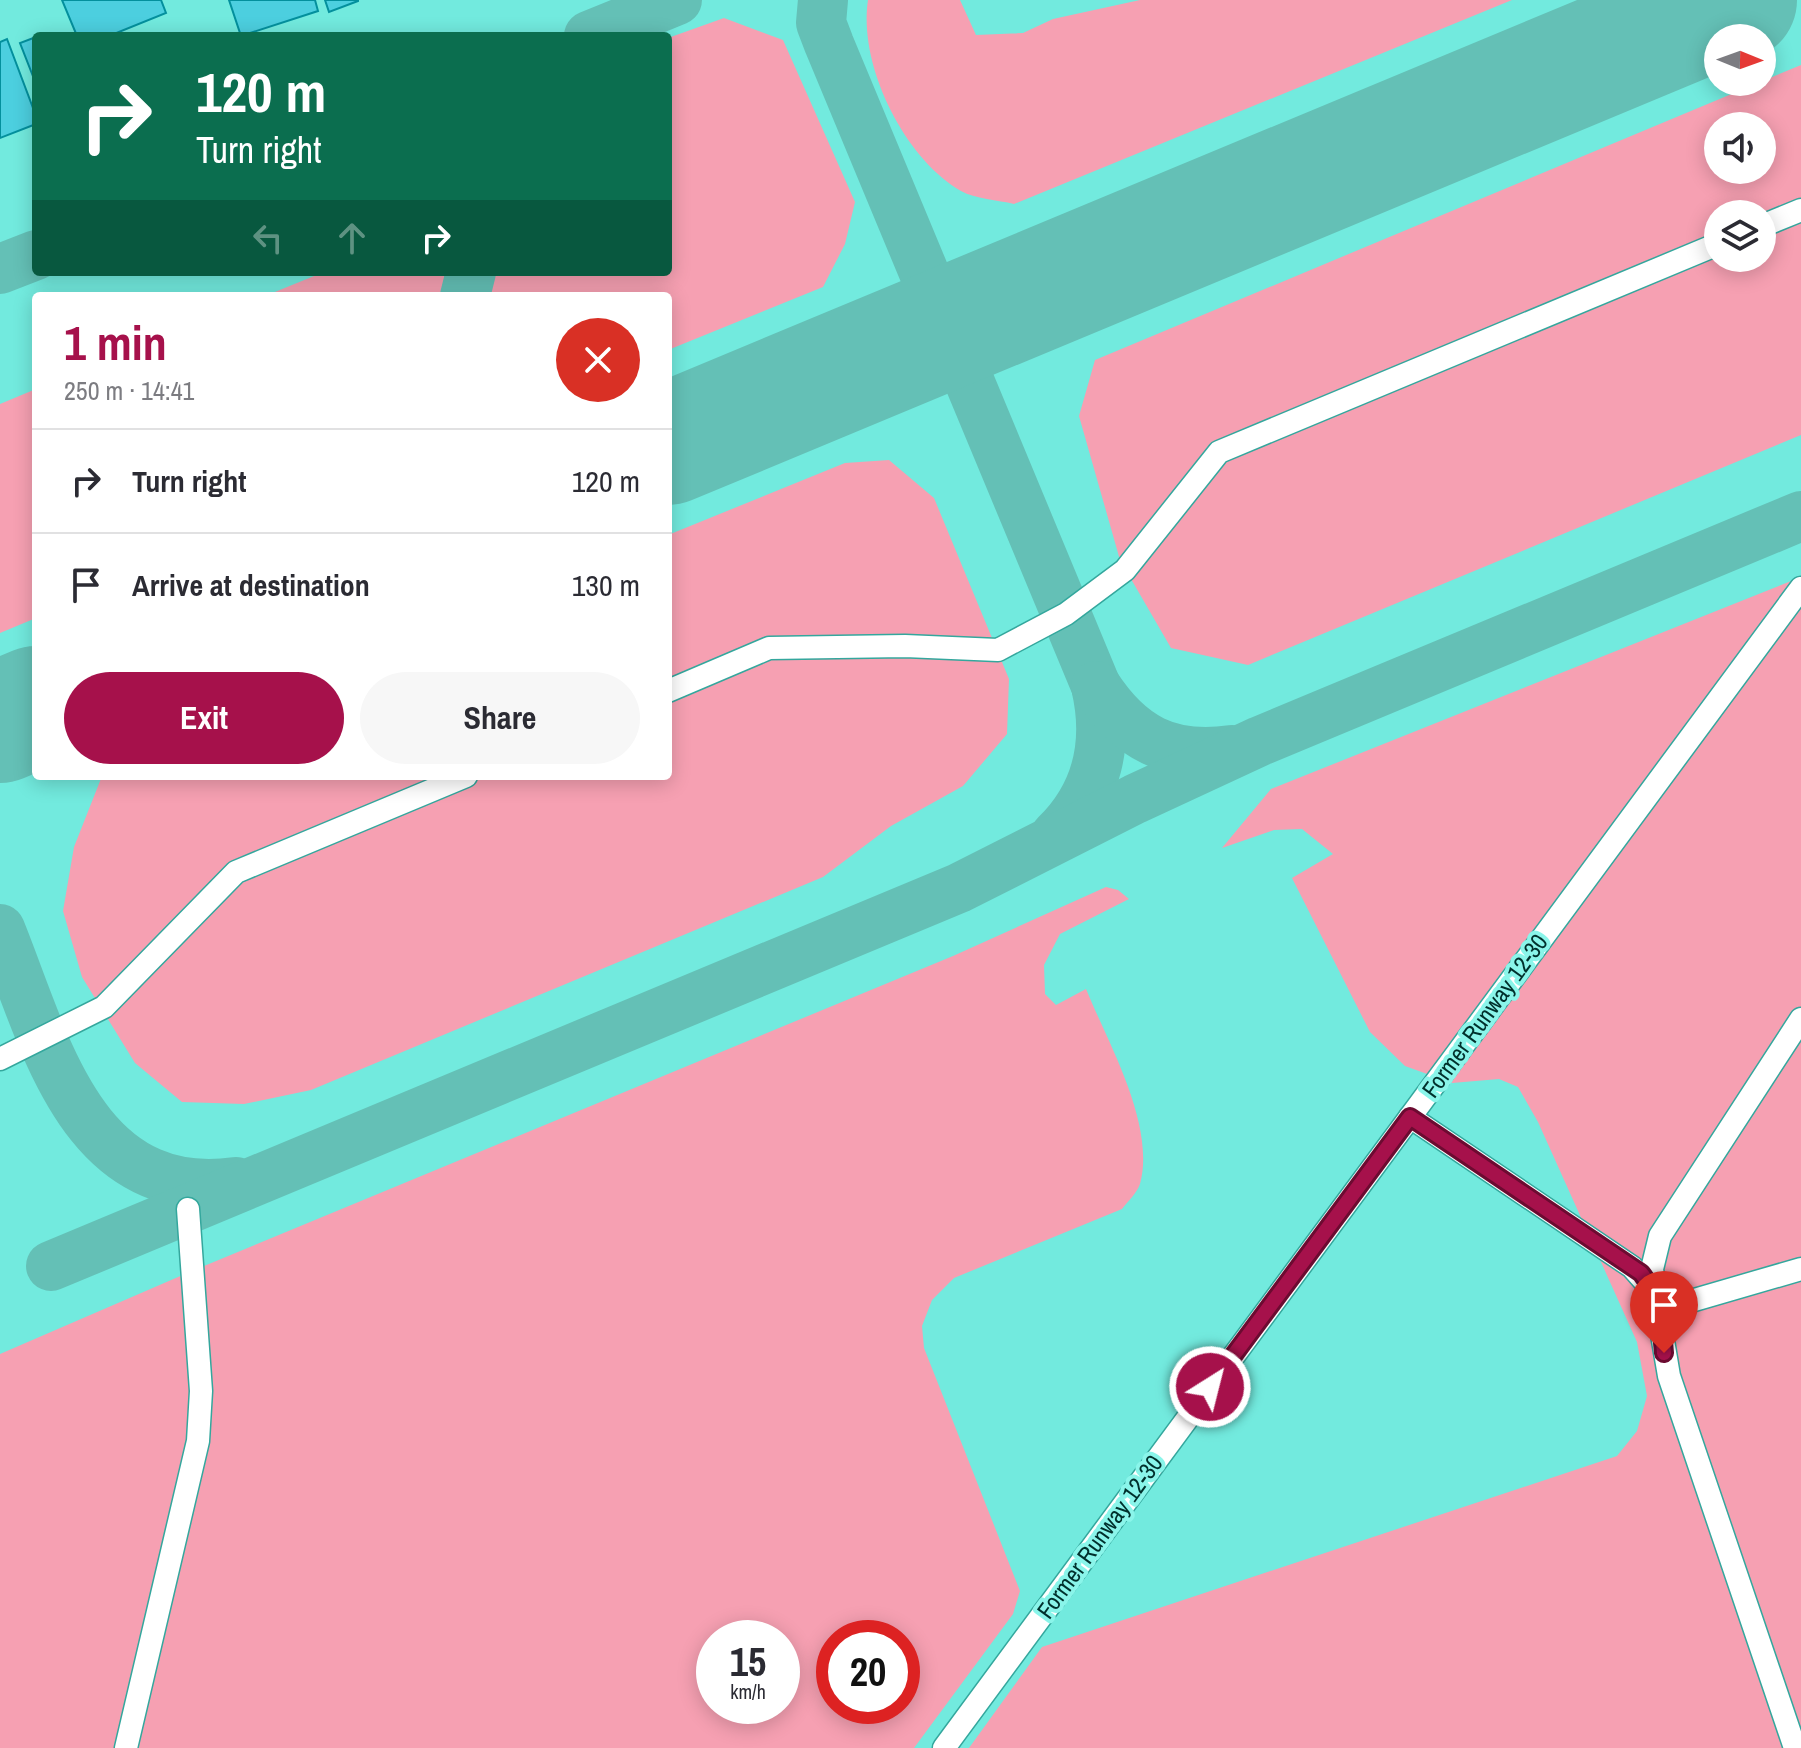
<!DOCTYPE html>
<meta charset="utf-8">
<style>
:root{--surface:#fff;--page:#f7f7f7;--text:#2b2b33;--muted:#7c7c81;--line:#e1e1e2;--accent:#a6114b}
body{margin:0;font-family:"Archivo Narrow",sans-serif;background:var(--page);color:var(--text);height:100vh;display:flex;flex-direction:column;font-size:30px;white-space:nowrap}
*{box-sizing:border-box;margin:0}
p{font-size:26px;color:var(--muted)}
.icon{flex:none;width:44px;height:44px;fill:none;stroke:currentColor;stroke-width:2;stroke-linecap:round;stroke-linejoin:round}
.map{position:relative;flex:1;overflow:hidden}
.drawer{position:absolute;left:32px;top:292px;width:640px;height:488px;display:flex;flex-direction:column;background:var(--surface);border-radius:8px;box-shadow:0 4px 20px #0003}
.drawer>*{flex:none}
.top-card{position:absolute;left:32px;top:32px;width:640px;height:244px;border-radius:8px;box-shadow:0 4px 20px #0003;background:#0b6e4f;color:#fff;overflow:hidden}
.needle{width:52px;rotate:91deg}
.fabs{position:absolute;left:1704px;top:24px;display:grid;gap:16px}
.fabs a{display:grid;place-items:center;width:72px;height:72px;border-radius:50%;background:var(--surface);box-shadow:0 4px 20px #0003;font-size:40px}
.speed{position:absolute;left:696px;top:1620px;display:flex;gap:16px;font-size:40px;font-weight:700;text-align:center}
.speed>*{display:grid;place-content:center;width:104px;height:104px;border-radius:50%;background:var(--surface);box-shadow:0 4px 20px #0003;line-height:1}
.speed small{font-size:20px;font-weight:400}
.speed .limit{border:12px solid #d22;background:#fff;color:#111}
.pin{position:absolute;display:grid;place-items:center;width:68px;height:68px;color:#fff;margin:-82px -34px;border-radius:50% 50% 50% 0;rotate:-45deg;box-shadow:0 0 8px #0007}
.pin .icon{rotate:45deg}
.me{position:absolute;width:88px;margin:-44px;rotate:36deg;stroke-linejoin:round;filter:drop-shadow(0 0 6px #0008)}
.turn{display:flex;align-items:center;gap:28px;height:168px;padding:0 32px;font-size:36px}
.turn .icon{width:104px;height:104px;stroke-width:2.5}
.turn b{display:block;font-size:56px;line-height:68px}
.lanes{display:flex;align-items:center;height:76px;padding:0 32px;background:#0003;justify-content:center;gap:40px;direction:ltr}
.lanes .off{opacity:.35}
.round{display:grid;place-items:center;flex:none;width:84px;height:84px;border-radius:42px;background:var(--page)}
.headline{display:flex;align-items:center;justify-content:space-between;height:136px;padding:0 32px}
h1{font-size:48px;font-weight:700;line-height:60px;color:var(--accent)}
.button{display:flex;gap:16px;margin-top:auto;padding:16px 32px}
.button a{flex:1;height:92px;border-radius:48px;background:var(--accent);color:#fff;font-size:32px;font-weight:700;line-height:92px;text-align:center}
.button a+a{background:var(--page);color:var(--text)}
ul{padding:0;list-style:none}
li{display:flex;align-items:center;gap:24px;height:104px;padding:0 32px;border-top:2px solid var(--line)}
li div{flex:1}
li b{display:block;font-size:30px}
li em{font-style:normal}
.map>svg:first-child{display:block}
</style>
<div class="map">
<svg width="1801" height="1748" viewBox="0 0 1801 1748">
<rect width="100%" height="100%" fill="#8af5ea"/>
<!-- built -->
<path fill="#72eade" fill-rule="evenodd" d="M0 0H1801V1748H0ZM36 36H668V272H36ZM1718 38H1762V82H1718ZM1718 126H1762V170H1718ZM1718 214H1762V258H1718ZM36 296H668V776H36ZM714 1638H782V1706H714ZM834 1638H902V1706H834Z"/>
<!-- green -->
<g fill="#f6a0b2" fill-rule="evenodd">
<path d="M868 0H960L976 35 1023 33 1053 19 1140 0H1512L1014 204C998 200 975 199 961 191 904 158 858 65 868 0Z"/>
<path d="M724 18 783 40 855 202 845 244 823 287 668 350V296H486L491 272H668V38Z"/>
<path d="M1801 65V435L1248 665 1171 648 1120 560 1079 416 1095 360ZM1718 126H1762V170H1718ZM1718 214H1762V258H1718Z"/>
<path d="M324 272H451L445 296H265Z"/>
<path d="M36 389V618L0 633V404Z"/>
<path d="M889 460 934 498 1009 679 1007 734 963 786 891 826 823 877 311 1090 244 1104 182 1102 135 1063 82 977 63 911 74 847 102 776H668V535L845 463Z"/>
<path d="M1801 577V1748H969L1042 1647 1617 1456 1637 1431 1647 1396 1637 1342 1538 1122 1518 1087 1499 1079 1452 1083 1405 1066 1370 1032 1292 878 1333 854 1302 829 1274 830 1222 848 1271 789Z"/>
<path d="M1106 887 1118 890 1129 899 1060 934 1044 965 1045 994 1056 1005 1086 989C1108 1043 1156 1125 1140 1184 1137 1193 1128 1201 1122 1209L954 1278 932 1300 922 1326 924 1348 1020 1591 1013 1614 914 1748H0V1354L192 1271 953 956ZM714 1638H782V1706H714ZM834 1638H902V1706H834Z"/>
</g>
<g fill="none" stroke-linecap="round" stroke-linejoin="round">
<!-- taxiway -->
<g stroke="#64c0b6" stroke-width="50">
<path d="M823 0 821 23 829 44 1096 686C1109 742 1098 794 1056 835"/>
<path d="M589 36 677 0"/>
<path d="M0 269 36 255"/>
<path d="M465 296 471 272"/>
<path d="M1096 686C1130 738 1169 759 1232 750"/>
<path d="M0 929C45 1040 81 1204 236 1182"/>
<path d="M51 1266 959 888 1135 799 1260 741 1801 516"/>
</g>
<!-- runway -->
<g stroke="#64c0b6" stroke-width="122">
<path d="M668 444 1736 0"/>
<path d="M0 722 36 707"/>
</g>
</g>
<!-- building -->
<g fill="#4ccfdf" stroke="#04909d" stroke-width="2">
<path d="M62 0H161L166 13 109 36H77Z"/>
<path d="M229 0H315L318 11 241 36Z"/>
<path d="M325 0H358V1L329 12Z"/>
<path d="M36 37V84L20 43Z"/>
<path d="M7 39 36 116V124L0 138V42Z"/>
</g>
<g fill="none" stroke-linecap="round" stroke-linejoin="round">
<defs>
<g id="minor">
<path d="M1762 226 1801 210"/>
<path d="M668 691 769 648 905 646 998 650 1066 614 1125 570 1219 452 1718 244"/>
<path d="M0 1059 104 1007 236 872 466 776"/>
<path d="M1410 1117 1632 1267 1655 1293 1669 1376 1795 1748"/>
<path d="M1655 1290 1652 1269 1660 1236 1801 1019"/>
<path d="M1660 1310 1801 1269"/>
<path d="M126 1748 198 1441 201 1391 188 1209"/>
<path d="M944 1748 1801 588"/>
</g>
</defs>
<!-- minor casing -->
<use href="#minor" stroke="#34a79d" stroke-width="25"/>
<!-- minor -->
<use href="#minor" stroke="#fff" stroke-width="22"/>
</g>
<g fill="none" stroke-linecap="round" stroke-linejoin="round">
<defs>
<path id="route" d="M1210 1387 1410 1117 1641 1273C1661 1298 1661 1323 1664 1353"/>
</defs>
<!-- route casing -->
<use href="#route" stroke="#6c0b31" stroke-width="20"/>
<!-- route -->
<use href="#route" stroke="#a6114b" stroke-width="14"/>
</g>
<g text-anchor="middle" stroke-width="8" stroke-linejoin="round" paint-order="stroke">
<!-- street labels -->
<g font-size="24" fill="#00302c" stroke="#8af5ea">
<text transform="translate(1485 1016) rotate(-54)" y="8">Former Runway 12-30</text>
<text transform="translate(1100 1537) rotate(-54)" y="8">Former Runway 12-30</text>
</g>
</g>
</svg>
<div class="fabs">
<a><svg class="needle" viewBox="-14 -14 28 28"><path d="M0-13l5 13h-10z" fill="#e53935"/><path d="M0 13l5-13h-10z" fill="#7c7c81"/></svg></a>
<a><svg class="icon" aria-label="sound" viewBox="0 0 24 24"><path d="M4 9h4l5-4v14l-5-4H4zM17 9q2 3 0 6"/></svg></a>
<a><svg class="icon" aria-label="layers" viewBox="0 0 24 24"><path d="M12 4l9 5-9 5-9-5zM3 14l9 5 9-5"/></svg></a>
</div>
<div class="speed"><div>15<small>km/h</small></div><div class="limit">20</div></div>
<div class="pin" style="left:1664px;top:1353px;background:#d93025"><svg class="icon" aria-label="arrive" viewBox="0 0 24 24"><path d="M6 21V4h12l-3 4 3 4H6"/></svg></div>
<svg class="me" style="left:1210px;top:1387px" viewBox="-20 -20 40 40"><circle r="17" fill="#a6114b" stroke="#fff" stroke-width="3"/><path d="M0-11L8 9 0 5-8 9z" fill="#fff"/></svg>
<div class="top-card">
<div class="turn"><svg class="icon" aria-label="right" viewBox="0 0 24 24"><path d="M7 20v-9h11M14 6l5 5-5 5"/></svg><div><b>120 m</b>Turn right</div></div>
<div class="lanes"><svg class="icon off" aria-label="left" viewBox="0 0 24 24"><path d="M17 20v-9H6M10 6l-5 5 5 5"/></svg><svg class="icon off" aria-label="ahead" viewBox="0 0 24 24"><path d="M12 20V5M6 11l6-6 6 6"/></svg><svg class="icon" aria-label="right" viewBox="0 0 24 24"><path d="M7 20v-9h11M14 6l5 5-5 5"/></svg></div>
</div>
<section class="drawer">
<div class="headline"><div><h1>1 min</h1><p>250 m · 14:41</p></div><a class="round" style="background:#d93025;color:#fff"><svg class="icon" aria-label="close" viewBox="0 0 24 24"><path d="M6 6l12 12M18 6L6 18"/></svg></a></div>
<ul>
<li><svg class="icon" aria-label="right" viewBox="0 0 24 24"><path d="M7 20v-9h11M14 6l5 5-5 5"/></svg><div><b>Turn right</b></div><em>120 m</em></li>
<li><svg class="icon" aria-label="arrive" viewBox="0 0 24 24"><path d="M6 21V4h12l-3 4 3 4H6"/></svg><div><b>Arrive at destination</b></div><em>130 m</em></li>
</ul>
<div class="button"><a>Exit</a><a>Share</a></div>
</section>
</div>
